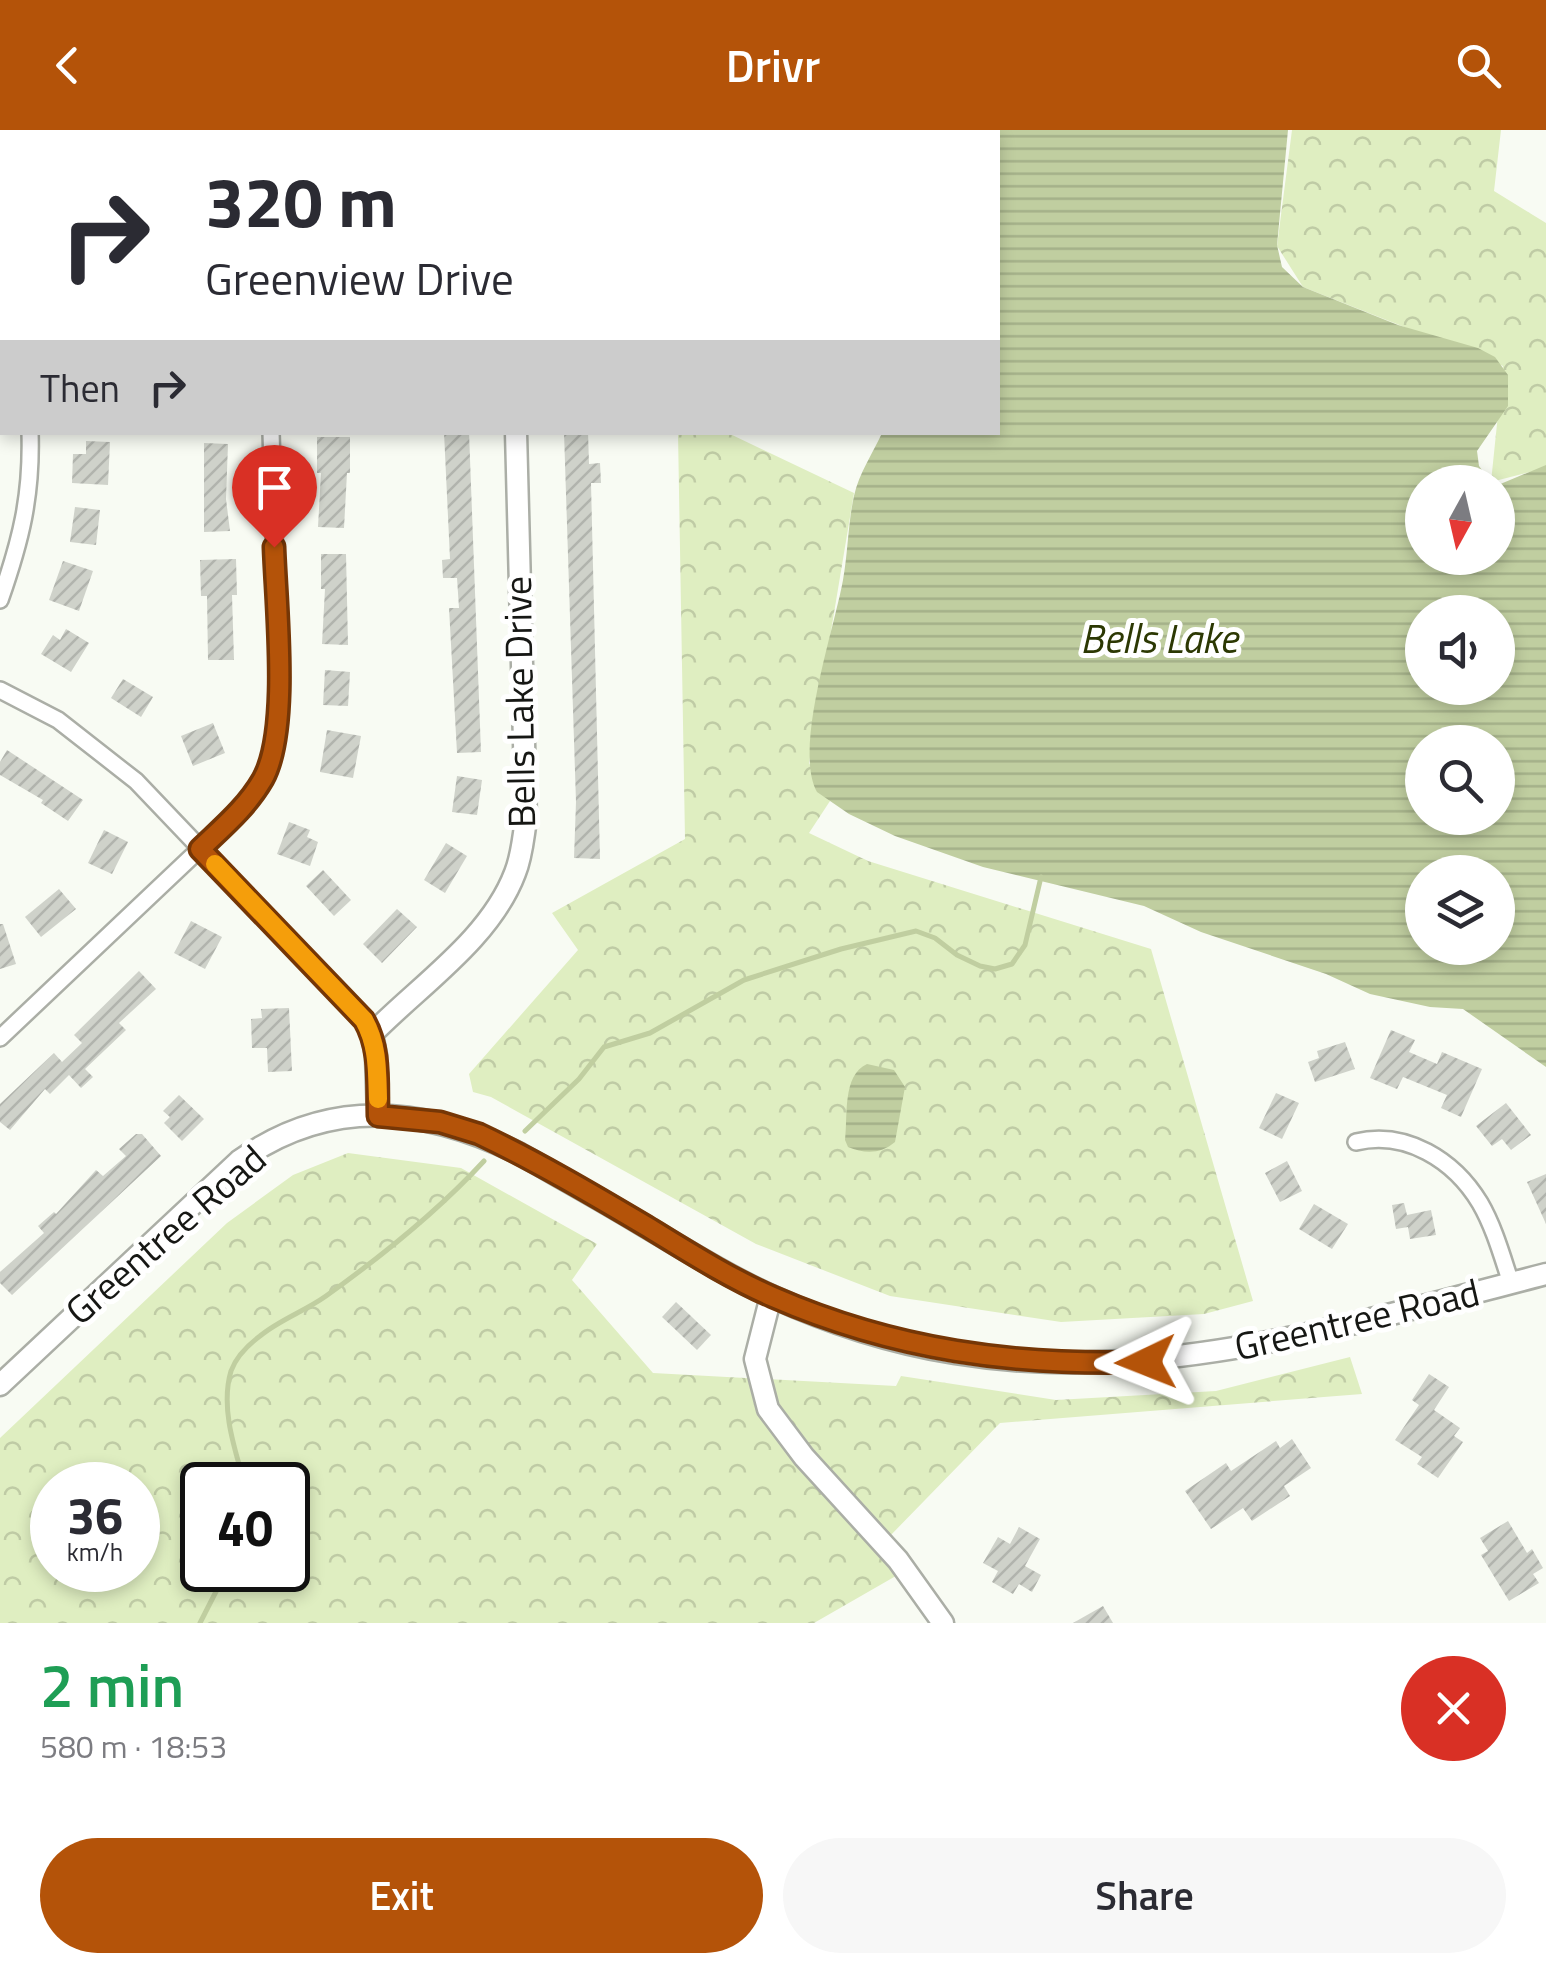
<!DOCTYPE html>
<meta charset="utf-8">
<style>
:root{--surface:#fff;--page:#f7f7f7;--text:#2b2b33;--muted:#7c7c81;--accent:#b45309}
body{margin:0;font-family:"Titillium Web",sans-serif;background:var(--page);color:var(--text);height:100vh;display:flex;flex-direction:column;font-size:38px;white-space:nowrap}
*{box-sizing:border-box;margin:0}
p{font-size:32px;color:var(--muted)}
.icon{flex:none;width:55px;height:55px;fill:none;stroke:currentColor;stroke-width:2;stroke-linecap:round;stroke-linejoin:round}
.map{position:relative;height:1493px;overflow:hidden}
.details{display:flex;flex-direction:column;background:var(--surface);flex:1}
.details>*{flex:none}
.guide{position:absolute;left:0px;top:0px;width:1000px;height:305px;box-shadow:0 5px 15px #0003;background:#fff;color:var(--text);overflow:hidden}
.needle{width:65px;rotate:188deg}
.tools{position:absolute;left:1405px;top:335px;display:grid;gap:20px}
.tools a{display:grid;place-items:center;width:110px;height:110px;border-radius:50%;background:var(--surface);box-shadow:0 5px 15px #0003;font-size:50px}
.speed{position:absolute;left:30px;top:1332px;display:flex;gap:20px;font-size:50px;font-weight:700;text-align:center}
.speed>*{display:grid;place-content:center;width:130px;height:130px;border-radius:50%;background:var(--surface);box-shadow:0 5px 15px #0003;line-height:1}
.speed small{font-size:25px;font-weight:400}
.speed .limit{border:5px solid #111;border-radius:15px;background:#fff;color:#111}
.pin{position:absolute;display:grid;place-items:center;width:85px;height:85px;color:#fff;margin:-102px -42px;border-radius:50% 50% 50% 0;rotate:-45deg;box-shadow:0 0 10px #0007}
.pin .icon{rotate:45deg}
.me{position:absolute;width:110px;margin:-55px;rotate:268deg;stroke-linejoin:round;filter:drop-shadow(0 0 8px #0008)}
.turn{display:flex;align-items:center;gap:35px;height:210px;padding:0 40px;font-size:45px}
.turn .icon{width:130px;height:130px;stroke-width:2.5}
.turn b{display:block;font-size:70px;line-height:85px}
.then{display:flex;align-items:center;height:95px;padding:0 40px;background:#0003;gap:20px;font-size:38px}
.round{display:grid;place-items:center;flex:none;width:105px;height:105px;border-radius:52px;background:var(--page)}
.overview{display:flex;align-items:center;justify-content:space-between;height:170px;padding:0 40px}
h1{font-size:60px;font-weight:600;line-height:75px;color:#1e9e55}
.primary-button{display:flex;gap:20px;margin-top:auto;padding:20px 40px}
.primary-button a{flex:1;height:115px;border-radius:60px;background:var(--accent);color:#fff;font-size:40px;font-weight:600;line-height:115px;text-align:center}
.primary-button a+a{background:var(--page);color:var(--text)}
header{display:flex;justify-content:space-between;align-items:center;height:130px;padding:0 40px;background:var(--accent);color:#fff;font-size:45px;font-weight:600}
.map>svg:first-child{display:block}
</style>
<header><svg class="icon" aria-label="back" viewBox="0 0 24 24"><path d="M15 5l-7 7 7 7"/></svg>Drivr<svg class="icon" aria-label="search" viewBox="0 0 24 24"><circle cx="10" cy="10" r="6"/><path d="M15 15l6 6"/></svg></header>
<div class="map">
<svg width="1546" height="1493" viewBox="0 0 1546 1493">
<defs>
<pattern id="forest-crowns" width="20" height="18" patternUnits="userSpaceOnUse" patternTransform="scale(2.5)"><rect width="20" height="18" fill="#dfeec1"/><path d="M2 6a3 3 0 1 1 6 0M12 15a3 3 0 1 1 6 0" fill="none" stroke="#bfcba5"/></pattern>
<pattern id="water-rules" width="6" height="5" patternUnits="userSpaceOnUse" patternTransform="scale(2.5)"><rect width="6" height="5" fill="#c0cea0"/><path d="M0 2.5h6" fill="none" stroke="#a4b089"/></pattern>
<pattern id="building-hatch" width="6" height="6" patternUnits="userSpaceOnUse" patternTransform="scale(2.5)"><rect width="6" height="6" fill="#cfd2ca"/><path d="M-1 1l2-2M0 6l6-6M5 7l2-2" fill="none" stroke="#b1b4ad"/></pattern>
</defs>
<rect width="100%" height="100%" fill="#f8fbf3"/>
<!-- forest -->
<g fill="url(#forest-crowns)" fill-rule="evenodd">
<path d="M1292 0H1501L1494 61 1546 93V338L1491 352 1503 236 1303 157 1277 116Z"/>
<path d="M678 303H728L854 363 809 633 830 671 809 703 868 731 1151 819 1253 1171 1204 1184 1061 1192 890 1166 756 1114 491 967 473 962 469 944 578 820 552 783 685 709Z"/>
<path d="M348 1023 461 1038 597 1114 572 1150 653 1243 896 1256 901 1246 1056 1270 1216 1261 1350 1227 1362 1264 1000 1293 888 1408 908 1439 814 1493H0V1308L227 1093 293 1045ZM52 1355H138V1440H52ZM202 1355H288V1440H202Z"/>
</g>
<!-- water -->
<g fill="url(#water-rules)" fill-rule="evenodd">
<path d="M915 0H1288L1277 115 1282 137 1303 157 1398 195 1478 218 1495 227 1508 245V276L1477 321 1479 336 1491 352H1422V428H1498V355L1546 335V937L1463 879 1430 877 1370 864 1326 844 1201 802 1144 776 983 737 895 706 849 684 817 662C793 619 834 500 843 450 848 422 848 393 854 366 859 343 873 323 882 303L998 302V2ZM1422 482H1498V558H1422ZM1422 612H1498V688H1422ZM1422 742H1498V818H1422Z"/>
<path d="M867 934 894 940 905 957 895 1012C881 1024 865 1024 848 1017L845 1010C848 987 842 945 867 934Z"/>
</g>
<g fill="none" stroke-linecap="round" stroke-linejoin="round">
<!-- stream -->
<g stroke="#c0cea0" stroke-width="5">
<path d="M525 1001 579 949 604 917 650 903 744 850 841 819 916 801 935 808 957 825 980 836 995 839 1012 834 1025 815 1041 747"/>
<path d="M245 1355C235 1320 220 1278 231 1241 236 1227 248 1215 260 1206 279 1190 305 1181 326 1166 382 1126 437 1082 484 1031"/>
<path d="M200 1493 227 1440"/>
</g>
</g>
<!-- building -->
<g fill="url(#building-hatch)">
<path d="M444 302H469L481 622 457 623 449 478H459L457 448H443L442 430 450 429Z"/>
<path d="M564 302H588L589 334 600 333 601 353H591L600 729 574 728 576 672Z"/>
<path d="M317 307H350V343H347L344 398 318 397 321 343H317Z"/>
<path d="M86 311 110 312 108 355 72 353 73 324H86Z"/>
<path d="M204 313 228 314 226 369 230 401 204 402Z"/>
<path d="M75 377 100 380 96 415 70 412Z"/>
<path d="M321 424H346L348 515 322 514 325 459H321Z"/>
<path d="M236 429 237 465H232L234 530H208L207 466H201L200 430Z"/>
<path d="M63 431 93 441 79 481 49 470Z"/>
<path d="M66 499 89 513 71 542 41 524 53 505 60 510Z"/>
<path d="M325 540 350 542 348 576 323 575Z"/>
<path d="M123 549 153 567 141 587 111 568Z"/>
<path d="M213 593 225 623 193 636 181 606Z"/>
<path d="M327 600 361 606 353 648 320 642Z"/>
<path d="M7 620 83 670 68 691 41 673 43 670 0 645V632Z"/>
<path d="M457 646 482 650 477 685 452 682Z"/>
<path d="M289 692 310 700 307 707 318 712 310 736 277 724Z"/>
<path d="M104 700 128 712 112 744 88 733Z"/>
<path d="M446 713 467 726 445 763 424 750Z"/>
<path d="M323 740 351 770 334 786 306 756Z"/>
<path d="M59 759 76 779 41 807 25 787Z"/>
<path d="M397 779 417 797 382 833 363 814Z"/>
<path d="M191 791 222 807 205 839 174 823Z"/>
<path d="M0 794H3L16 834 0 839Z"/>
<path d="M139 841 156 859 119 893 126 900 85 939 93 947 81 958 69 945 50 964 45 959 10 1000 0 992V974L54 923 62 932 82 913 74 905Z"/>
<path d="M289 878 292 941 268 942 267 918H252L251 889 262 888 261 879Z"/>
<path d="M1391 900 1415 910 1409 922 1437 934 1442 922 1482 939 1461 987 1441 978 1447 965 1403 947 1397 959 1370 948Z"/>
<path d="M1345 912 1355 939 1315 952 1308 932 1319 928 1317 921Z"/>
<path d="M1276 963 1299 973 1282 1009 1259 998Z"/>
<path d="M179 965 204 989 182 1011 164 993 170 987 163 981Z"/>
<path d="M1506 973 1531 1005 1511 1020 1502 1009 1492 1016 1476 996Z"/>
<path d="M136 1004H142L161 1026 12 1165 0 1153V1142L44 1103 38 1096 54 1082 56 1084 96 1040 103 1046 126 1026 119 1019Z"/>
<path d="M1287 1031 1302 1061 1280 1072 1265 1043Z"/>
<path d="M1546 1044V1094L1527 1052Z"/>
<path d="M1404 1073 1407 1085 1431 1080 1436 1105 1410 1109 1408 1097 1396 1099 1392 1075Z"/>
<path d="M1314 1074 1348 1094 1332 1119 1299 1099Z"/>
<path d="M676 1172 711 1205 697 1220 662 1187Z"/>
<path d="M1429 1244 1449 1257 1434 1280 1460 1298 1454 1306 1463 1312 1438 1348 1417 1334 1422 1327 1395 1310 1419 1275 1412 1270Z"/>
<path d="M1292 1309 1311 1338 1284 1356 1290 1366 1252 1391 1243 1378 1211 1399 1185 1361 1226 1333 1231 1341 1276 1311 1280 1318Z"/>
<path d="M1508 1391 1527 1423 1532 1419 1543 1438 1533 1444 1539 1453 1509 1471 1481 1425 1488 1421 1480 1408Z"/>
<path d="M1019 1397 1040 1409 1025 1436 1041 1445 1032 1462 1019 1454 1013 1464 992 1452 998 1441 983 1433 998 1407 1010 1414Z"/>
<path d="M1103 1476 1113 1493H1073Z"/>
</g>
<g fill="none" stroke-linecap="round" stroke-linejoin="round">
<defs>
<g id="minor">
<path d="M19 0V2"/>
<path d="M261 0 262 2"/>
<path d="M0 25H2"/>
<path d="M0 266H2"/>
<path d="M0 470C21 410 32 366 30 302"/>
<path d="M0 560 58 590 136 651 364 890 372 904"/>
<path d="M0 908 242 679C268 645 278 612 279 569L271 302"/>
<path d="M1356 1012C1406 1000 1454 1030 1480 1073 1494 1097 1502 1126 1511 1153"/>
</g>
<g id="tertiary">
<path d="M579 2 581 0"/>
<path d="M378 986 376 925 372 904C420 855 490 809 515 743 522 726 523 708 526 690L516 302"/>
<path d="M771 1166 755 1229 768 1279 804 1327 898 1430 943 1493"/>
<path d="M0 1255 239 1031C330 966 425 977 520 1024 562 1048 604 1071 645 1096 686 1120 727 1146 771 1166 1042 1291 1276 1214 1546 1144"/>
</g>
</defs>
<!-- minor casing -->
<use href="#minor" stroke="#abaea6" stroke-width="20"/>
<!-- tertiary casing -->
<use href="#tertiary" stroke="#abaea6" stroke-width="25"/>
<!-- minor -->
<use href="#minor" stroke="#fff" stroke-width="15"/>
<!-- tertiary -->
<use href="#tertiary" stroke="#fff" stroke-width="20"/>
</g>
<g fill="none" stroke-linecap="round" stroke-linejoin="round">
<defs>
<path id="route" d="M274 417C276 476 290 600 263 649 247 677 223 697 200 719L364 890C381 919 377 953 378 986L440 992 479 1004C536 1031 592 1064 646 1096 687 1121 729 1148 773 1167 895 1220 1014 1236 1146 1232"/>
</defs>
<!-- route casing -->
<use href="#route" stroke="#753606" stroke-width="25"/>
<!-- route -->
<use href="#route" stroke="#b45309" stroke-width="18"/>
<!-- slow -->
<path stroke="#f59e0b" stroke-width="18" d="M215 734 364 890C378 915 377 941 378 969"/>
</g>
<g text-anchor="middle" stroke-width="10" stroke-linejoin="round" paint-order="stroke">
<!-- street labels -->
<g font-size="38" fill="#161714" stroke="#fff">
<text transform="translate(520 572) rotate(-91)" y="13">Bells Lake Drive</text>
<text transform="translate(166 1105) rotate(-41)" y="13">Greentree Road</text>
<text transform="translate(1357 1190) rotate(-13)" y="13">Greentree Road</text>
</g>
<!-- water labels -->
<g font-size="40" font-style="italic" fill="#2c3803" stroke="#fff">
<text x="1159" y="523">Bells Lake</text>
</g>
</g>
</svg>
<div class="tools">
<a><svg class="needle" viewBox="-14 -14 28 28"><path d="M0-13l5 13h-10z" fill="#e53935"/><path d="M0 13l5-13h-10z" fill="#7c7c81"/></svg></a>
<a><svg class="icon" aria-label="sound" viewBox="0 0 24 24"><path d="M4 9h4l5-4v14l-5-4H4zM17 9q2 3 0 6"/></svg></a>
<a><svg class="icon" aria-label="search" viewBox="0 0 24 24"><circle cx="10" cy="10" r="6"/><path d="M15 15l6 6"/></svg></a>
<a><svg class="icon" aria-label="layers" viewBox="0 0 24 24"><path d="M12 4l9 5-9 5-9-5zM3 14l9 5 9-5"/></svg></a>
</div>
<div class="speed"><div>36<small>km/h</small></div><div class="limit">40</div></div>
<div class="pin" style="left:274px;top:417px;background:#d93025"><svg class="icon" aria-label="arrive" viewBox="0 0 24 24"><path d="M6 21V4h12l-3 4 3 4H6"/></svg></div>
<svg class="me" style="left:1146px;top:1232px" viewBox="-20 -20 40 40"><path d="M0-17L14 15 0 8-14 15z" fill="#b45309" stroke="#fff" stroke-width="4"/></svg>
<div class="guide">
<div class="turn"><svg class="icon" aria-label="right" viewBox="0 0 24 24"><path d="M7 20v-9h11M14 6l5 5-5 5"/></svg><div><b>320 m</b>Greenview Drive</div></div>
<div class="then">Then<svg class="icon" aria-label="right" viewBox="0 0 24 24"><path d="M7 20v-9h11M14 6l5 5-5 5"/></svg></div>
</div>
</div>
<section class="details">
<div class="overview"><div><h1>2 min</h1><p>580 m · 18:53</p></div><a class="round" style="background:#d93025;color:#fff"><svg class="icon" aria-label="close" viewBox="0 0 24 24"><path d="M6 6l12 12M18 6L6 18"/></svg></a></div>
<div class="primary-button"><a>Exit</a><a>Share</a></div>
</section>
